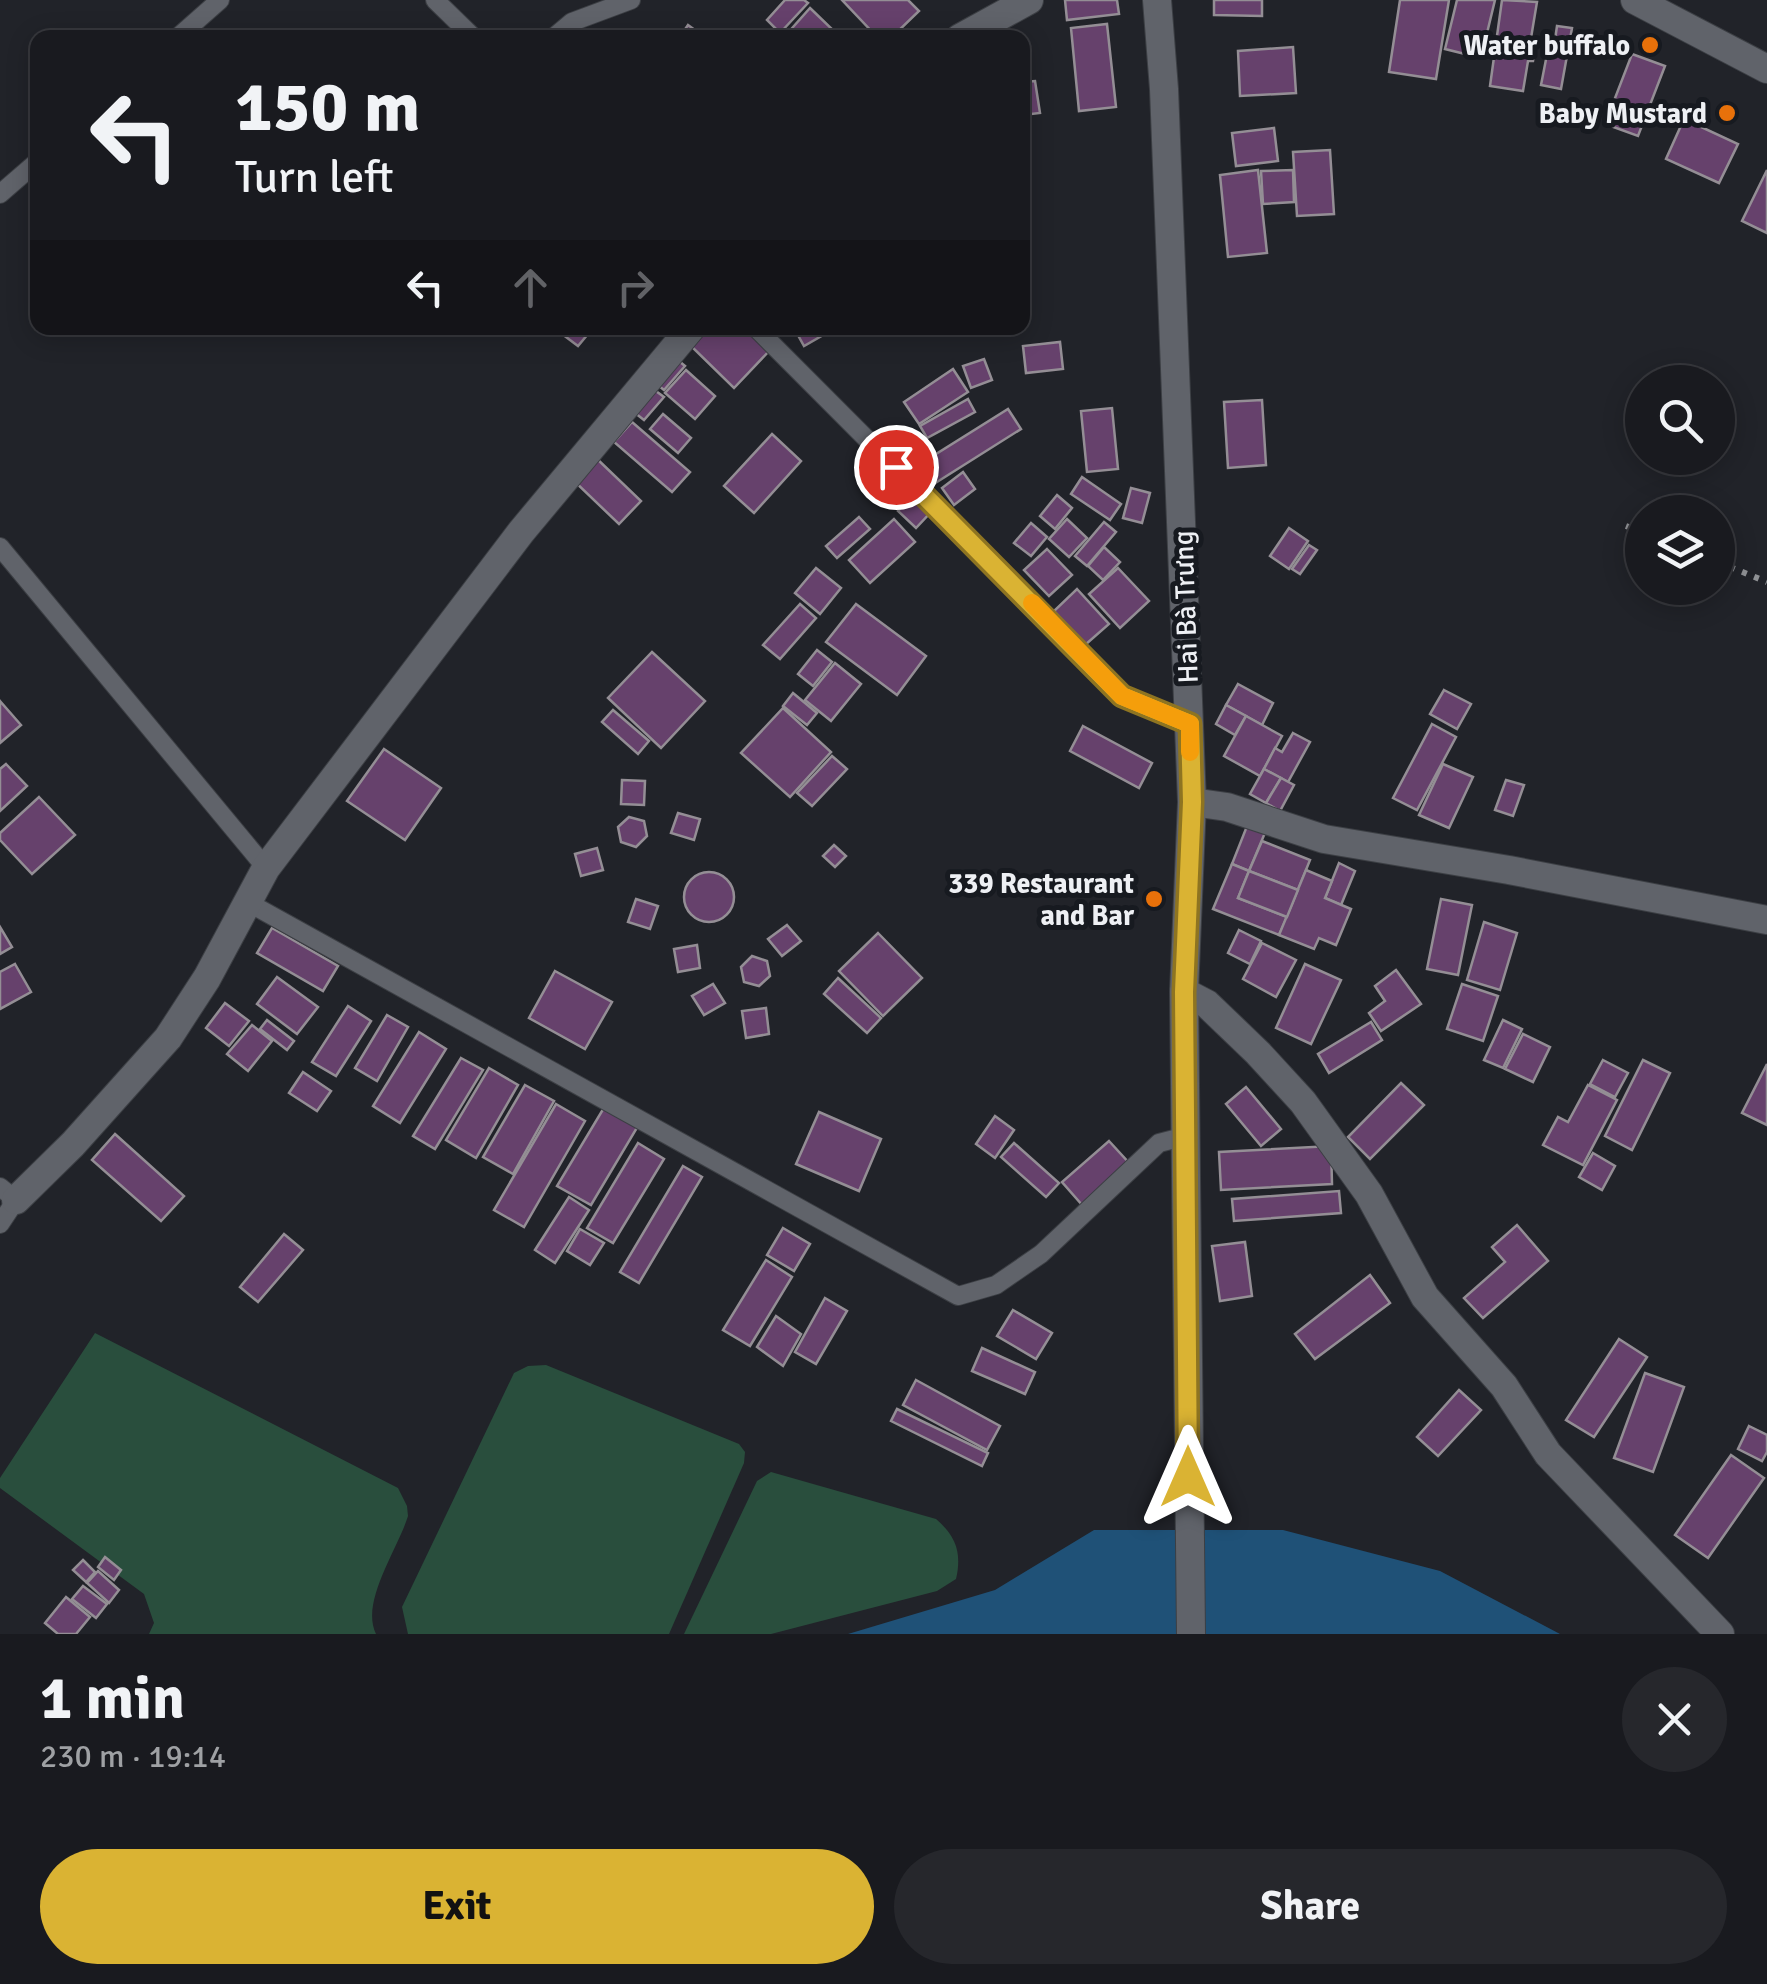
<!DOCTYPE html>
<meta charset="utf-8">
<style>
:root{--surface:#191a1f;--page:#26272c;--text:#f1f3f6;--muted:#9fa1a4;--line:#37383d;--accent:#dab333}
body{margin:0;font-family:Signika,sans-serif;background:var(--page);color:var(--text);height:100vh;display:flex;flex-direction:column;font-size:38px;white-space:nowrap}
*{box-sizing:border-box;margin:0}
p{font-size:32px;color:var(--muted)}
.icon{flex:none;width:55px;height:55px;fill:none;stroke:currentColor;stroke-width:2;stroke-linecap:round;stroke-linejoin:round}
.map{position:relative;height:1634px;overflow:hidden}
.drawer{display:flex;flex-direction:column;background:var(--surface);flex:1}
.drawer>*{flex:none}
.guide{position:absolute;left:30px;top:30px;width:1000px;height:305px;border-radius:20px;box-shadow:0 5px 25px #0003,0 0 0 2px var(--line);background:#191a1f;color:var(--text);overflow:hidden}
.buttons{position:absolute;left:1625px;top:365px;display:grid;gap:20px}
.buttons a{display:grid;place-items:center;width:110px;height:110px;border-radius:50%;background:var(--surface);box-shadow:0 5px 25px #0003,0 0 0 2px var(--line);font-size:50px}
.pin{position:absolute;display:grid;place-items:center;width:85px;height:85px;color:#fff;margin:-42px;border:5px solid #fff;border-radius:50%;box-shadow:0 2px 10px #0007}
.me{position:absolute;width:110px;margin:-55px;rotate:0deg;stroke-linejoin:round;filter:drop-shadow(0 0 8px #0008)}
.turn{display:flex;align-items:center;gap:35px;height:210px;padding:0 40px;font-size:45px}
.turn .icon{width:130px;height:130px;stroke-width:2.5}
.turn b{display:block;font-size:70px;line-height:85px}
.lanes{display:flex;align-items:center;height:95px;padding:0 40px;background:#0003;justify-content:center;gap:50px;direction:ltr}
.lanes .off{opacity:.35}
.round{display:grid;place-items:center;flex:none;width:105px;height:105px;border-radius:52px;background:var(--page)}
.head{display:flex;align-items:center;justify-content:space-between;height:170px;padding:0 40px}
h1{font-size:60px;font-weight:800;line-height:75px}
.action{display:flex;gap:20px;margin-top:auto;padding:20px 40px}
.action a{flex:1;height:115px;border-radius:60px;background:var(--accent);color:#111;font-size:40px;font-weight:800;line-height:115px;text-align:center}
.action a+a{background:var(--page);color:var(--text)}
.map>svg:first-child{display:block}
</style>
<div class="map">
<svg width="1767" height="1634" viewBox="0 0 1767 1634">
<rect width="100%" height="100%" fill="#212329"/>
<!-- green -->
<g fill="#294e3d">
<path d="M95 1333 398 1488 407 1506 408 1516C398 1549 360 1602 376 1634H149L154 1623 144 1594 0 1488V1478Z"/>
<path d="M546 1365 739 1444 745 1452 744 1463 669 1634H408L402 1607 514 1373 528 1366Z"/>
<path d="M771 1472 936 1519C956 1536 962 1553 956 1579L937 1591 771 1634H684L757 1481Z"/>
</g>
<!-- water -->
<path fill="#1f5177" d="M1094 1530H1283L1440 1571 1560 1634H848L995 1590Z"/>
<!-- building -->
<g fill="#66416c" stroke="#948e95" stroke-width="2.5">
<path d="M785 0H804L808 3 780 33 767 20Z"/>
<path d="M842 0H908L919 11 891 38H878Z"/>
<path d="M1065 0H1117L1119 14 1067 20Z"/>
<path d="M1214 0H1262V16L1214 15Z"/>
<path d="M1400 0H1449L1436 79 1389 72Z"/>
<path d="M1457 0H1495L1481 58 1445 49Z"/>
<path d="M1502 0 1537 2 1531 38 1536 39 1533 61H1528L1523 91 1490 86Z"/>
<path d="M810 8 834 31 828 38H789L786 35Z"/>
<path d="M1107 24 1116 107 1079 111 1071 28Z"/>
<path d="M688 25 706 38H679Z"/>
<path d="M1557 26 1572 28 1561 89 1541 85 1550 39 1555 40Z"/>
<path d="M1293 47 1296 93 1240 96 1238 51Z"/>
<path d="M1632 54 1665 66 1638 136 1605 124Z"/>
<path d="M1035 81 1040 113 1022 115V82Z"/>
<path d="M1684 119 1738 144 1719 183 1666 159Z"/>
<path d="M1274 128 1278 161 1236 166 1232 133Z"/>
<path d="M1330 150 1334 214 1297 216 1293 152Z"/>
<path d="M1258 170 1267 253 1228 257 1220 175Z"/>
<path d="M1293 170 1294 202 1263 204 1261 171Z"/>
<path d="M1767 170V233L1742 221Z"/>
<path d="M554 328H593L578 346Z"/>
<path d="M707 328H747L770 350 734 388 690 345Z"/>
<path d="M794 328H831L832 330 804 346Z"/>
<path d="M1060 342 1063 369 1026 373 1023 346Z"/>
<path d="M674 357 685 366 664 390 653 381Z"/>
<path d="M984 359 992 380 971 388 963 366Z"/>
<path d="M953 369 968 392 919 424 904 402Z"/>
<path d="M686 370 715 396 695 419 665 393Z"/>
<path d="M649 386 664 397 644 420 630 409Z"/>
<path d="M968 399 975 412 927 438 920 426Z"/>
<path d="M1262 400 1266 465 1228 468 1224 402Z"/>
<path d="M1112 408 1118 469 1087 472 1081 411Z"/>
<path d="M1008 409 1021 429 929 487 917 466Z"/>
<path d="M663 414 691 438 678 453 650 429Z"/>
<path d="M632 422 690 472 672 492 614 442Z"/>
<path d="M772 434 801 461 754 513 724 486Z"/>
<path d="M594 456 641 501 619 524 572 479Z"/>
<path d="M963 472 975 489 954 505 942 488Z"/>
<path d="M1082 477 1121 504 1110 520 1071 494Z"/>
<path d="M1131 488 1150 493 1142 523 1123 518Z"/>
<path d="M1057 495 1072 508 1055 529 1040 516Z"/>
<path d="M912 496 930 513 916 528 898 511Z"/>
<path d="M859 517 870 529 837 558 826 546Z"/>
<path d="M894 519 915 542 870 583 849 560Z"/>
<path d="M1067 519 1087 538 1069 557 1049 539Z"/>
<path d="M1104 522 1116 532 1087 566 1075 556Z"/>
<path d="M1031 523 1047 537 1031 556 1014 543Z"/>
<path d="M1289 528 1308 541 1289 569 1270 556Z"/>
<path d="M1309 545 1317 550 1300 574 1292 569Z"/>
<path d="M1104 547 1120 562 1103 580 1088 566Z"/>
<path d="M1047 549 1072 575 1049 596 1024 570Z"/>
<path d="M816 568 841 588 820 614 795 593Z"/>
<path d="M1118 568 1149 601 1120 628 1089 594Z"/>
<path d="M1077 589 1109 624 1085 645 1054 611Z"/>
<path d="M800 604 816 618 780 659 763 645Z"/>
<path d="M856 604 926 656 897 695 826 642Z"/>
<path d="M817 650 832 662 813 686 798 674Z"/>
<path d="M652 652 705 701 661 748 608 698Z"/>
<path d="M835 663 861 684 831 721 805 700Z"/>
<path d="M1238 684 1273 703 1262 725 1226 705Z"/>
<path d="M1444 690 1471 704 1457 729 1430 714Z"/>
<path d="M793 693 817 713 807 725 783 706Z"/>
<path d="M0 701 21 725 0 743Z"/>
<path d="M1226 705 1246 716 1235 735 1216 724Z"/>
<path d="M783 708 831 752 790 797 741 753Z"/>
<path d="M613 710 649 741 638 754 602 722Z"/>
<path d="M1246 716 1282 736 1260 776 1224 756Z"/>
<path d="M1432 724 1456 737 1417 810 1393 798Z"/>
<path d="M1083 726 1152 763 1139 788 1070 751Z"/>
<path d="M1293 733 1310 742 1288 782 1264 769 1275 748 1282 752Z"/>
<path d="M384 749 441 788 405 840 347 801Z"/>
<path d="M832 756 847 769 812 806 797 793Z"/>
<path d="M6 764 27 786 0 811V769Z"/>
<path d="M1443 764 1473 777 1449 828 1419 815Z"/>
<path d="M1264 769 1281 778 1266 803 1250 794Z"/>
<path d="M1281 778 1294 785 1280 811 1266 803Z"/>
<path d="M622 780 645 781 644 805 621 804Z"/>
<path d="M1506 780 1524 785 1513 816 1495 810Z"/>
<path d="M39 797 75 835 32 874 0 840V833Z"/>
<path d="M678 813 700 819 694 840 671 833Z"/>
<path d="M629 817 644 821 647 836 636 847 621 842 618 827Z"/>
<path d="M1249 821 1267 828 1249 871 1232 864Z"/>
<path d="M1262 841 1310 860 1298 890 1249 871Z"/>
<path d="M834 845 846 856 835 867 823 856Z"/>
<path d="M597 848 603 870 581 876 575 854Z"/>
<path d="M1339 863 1355 871 1341 905 1325 898Z"/>
<path d="M1232 864 1249 871 1238 898 1287 917 1279 935 1213 909Z"/>
<path d="M1306 870 1332 881 1325 898 1351 909 1336 945 1319 938 1314 949 1279 935Z"/>
<path d="M1249 871 1298 890 1287 917 1238 898Z"/>
<circle cx="709" cy="897" r="25"/>
<path d="M636 899 658 906 650 929 628 922Z"/>
<path d="M1441 899 1472 905 1458 975 1427 969Z"/>
<path d="M1484 922 1517 933 1500 990 1467 980Z"/>
<path d="M787 925 801 941 782 956 768 939Z"/>
<path d="M0 927 12 947 0 954Z"/>
<path d="M272 928 338 966 323 991 257 953Z"/>
<path d="M1239 930 1261 941 1250 964 1228 953Z"/>
<path d="M878 933 922 978 883 1016 839 971Z"/>
<path d="M1262 943 1296 960 1276 997 1243 979Z"/>
<path d="M697 945 700 968 678 972 674 949Z"/>
<path d="M752 956 767 961 770 976 759 986 744 982 741 967Z"/>
<path d="M15 964 31 992 0 1009V972Z"/>
<path d="M1305 964 1341 980 1311 1044 1276 1028Z"/>
<path d="M1396 970 1421 1004 1381 1031 1369 1013 1385 1001 1375 986Z"/>
<path d="M555 971 612 1002 585 1049 529 1018Z"/>
<path d="M277 977 318 1007 297 1034 257 1004Z"/>
<path d="M838 978 881 1018 867 1033 824 994Z"/>
<path d="M713 984 725 1003 704 1015 692 996Z"/>
<path d="M1462 984 1498 996 1483 1041 1447 1029Z"/>
<path d="M225 1003 249 1021 229 1046 206 1028Z"/>
<path d="M348 1006 371 1021 336 1076 312 1062Z"/>
<path d="M766 1008 769 1034 746 1038 742 1011Z"/>
<path d="M387 1015 408 1027 377 1081 355 1068Z"/>
<path d="M267 1020 294 1041 287 1050 260 1029Z"/>
<path d="M1503 1020 1522 1029 1503 1068 1484 1060Z"/>
<path d="M1371 1022 1382 1040 1329 1073 1318 1054Z"/>
<path d="M252 1025 272 1041 248 1071 227 1054Z"/>
<path d="M419 1032 446 1049 400 1123 373 1106Z"/>
<path d="M1523 1034 1550 1047 1533 1082 1505 1069Z"/>
<path d="M461 1058 483 1070 435 1149 413 1136Z"/>
<path d="M1603 1060 1628 1073 1615 1097 1590 1084Z"/>
<path d="M1643 1060 1670 1073 1632 1150 1605 1136Z"/>
<path d="M1767 1064V1125L1742 1113Z"/>
<path d="M489 1068 518 1085 476 1158 446 1140Z"/>
<path d="M303 1072 331 1091 317 1111 289 1093Z"/>
<path d="M1401 1083 1424 1105 1370 1159 1348 1137Z"/>
<path d="M525 1085 554 1101 513 1174 483 1157Z"/>
<path d="M1588 1085 1617 1100 1583 1165 1543 1145 1558 1117 1568 1122Z"/>
<path d="M1246 1087 1281 1129 1261 1146 1226 1104Z"/>
<path d="M556 1104 585 1121 524 1227 494 1210Z"/>
<path d="M605 1106 638 1126 591 1205 557 1186Z"/>
<path d="M819 1112 881 1139 859 1191 796 1164Z"/>
<path d="M995 1116 1014 1130 995 1158 976 1144Z"/>
<path d="M115 1134 184 1196 161 1221 92 1160Z"/>
<path d="M1109 1141 1130 1164 1083 1206 1062 1182Z"/>
<path d="M638 1143 664 1159 613 1243 587 1228Z"/>
<path d="M1014 1143 1059 1183 1046 1197 1001 1157Z"/>
<path d="M1331 1146 1332 1184 1221 1190 1219 1152Z"/>
<path d="M1593 1153 1615 1166 1602 1190 1579 1177Z"/>
<path d="M683 1166 702 1177 639 1283 620 1272Z"/>
<path d="M1339 1191 1341 1213 1234 1221 1232 1199Z"/>
<path d="M569 1197 589 1210 555 1263 535 1250Z"/>
<path d="M1517 1225 1548 1261 1483 1318 1464 1298 1505 1262 1492 1247Z"/>
<path d="M783 1228 810 1244 794 1271 767 1255Z"/>
<path d="M580 1229 604 1243 590 1265 567 1251Z"/>
<path d="M284 1234 303 1250 258 1302 240 1287Z"/>
<path d="M1245 1242 1252 1296 1220 1301 1212 1246Z"/>
<path d="M766 1260 792 1277 750 1346 723 1330Z"/>
<path d="M1370 1275 1390 1303 1315 1359 1295 1334Z"/>
<path d="M825 1298 847 1311 816 1364 795 1352Z"/>
<path d="M1013 1310 1052 1333 1036 1359 997 1336Z"/>
<path d="M776 1316 801 1334 783 1366 757 1347Z"/>
<path d="M1619 1339 1647 1357 1594 1437 1566 1420Z"/>
<path d="M982 1348 1035 1372 1025 1394 972 1371Z"/>
<path d="M1645 1373 1684 1387 1653 1472 1614 1458Z"/>
<path d="M916 1380 1000 1426 987 1450 903 1405Z"/>
<path d="M1459 1390 1481 1410 1438 1456 1417 1437Z"/>
<path d="M897 1409 988 1453 982 1466 891 1421Z"/>
<path d="M1749 1426 1767 1435V1452L1762 1461 1738 1449Z"/>
<path d="M1731 1455 1764 1478 1708 1558 1675 1535Z"/>
<path d="M105 1557 121 1570 114 1580 98 1567Z"/>
<path d="M83 1560 95 1572 86 1582 73 1570Z"/>
<path d="M98 1571 119 1590 109 1603 87 1583Z"/>
<path d="M83 1586 107 1604 96 1618 72 1599Z"/>
<path d="M66 1597 90 1617 76 1634H58L45 1623Z"/>
</g>
<g fill="none" stroke-linecap="round" stroke-linejoin="round">
<defs>
<g id="service">
<path d="M435 0 474 38"/>
<path d="M177 38 220 0"/>
<path d="M553 38 572 22 631 0"/>
<path d="M0 194 38 161"/>
<path d="M756 328 1123 696 1190 725"/>
<path d="M0 547 266 868"/>
<path d="M249 903 958 1296 996 1285 1041 1254 1159 1143 1186 1136"/>
<path d="M0 1187 16 1200 0 1224"/>
</g>
<g id="minor">
<path d="M960 38 1029 0"/>
<path d="M1192 802 1227 807 1324 839 1509 870 1767 920"/>
<path d="M1184 992 1207 1004 1258 1053 1303 1102 1369 1194 1425 1297 1504 1386 1548 1454 1720 1634"/>
<path d="M16 1200 73 1144 168 1038 207 978 266 868 521 532 691 328"/>
</g>
<g id="tertiary">
<path d="M1157 0 1164 89 1192 802 1184 992 1191 1634"/>
<path d="M1635 0 1767 69"/>
</g>
</defs>
<!-- service casing -->
<use href="#service" stroke="#3c3f44" stroke-width="20"/>
<!-- minor casing -->
<use href="#minor" stroke="#3c3f44" stroke-width="30"/>
<!-- tertiary casing -->
<use href="#tertiary" stroke="#3c3f44" stroke-width="30"/>
<!-- path -->
<g stroke="#8e9094" stroke-width="6" stroke-dasharray="5 8" stroke-linecap="butt">
<path d="M1626 526 1642 532"/>
<path d="M1718 562 1767 582"/>
</g>
<!-- service -->
<use href="#service" stroke="#60636a" stroke-width="18"/>
<!-- minor -->
<use href="#minor" stroke="#60636a" stroke-width="28"/>
<!-- tertiary -->
<use href="#tertiary" stroke="#60636a" stroke-width="28"/>
</g>
<g fill="none" stroke-linecap="round" stroke-linejoin="round">
<defs>
<path id="route" d="M896 467 1122 696 1190 724 1192 802 1184 992 1188 1477"/>
</defs>
<!-- route casing -->
<use href="#route" stroke="#8e7421" stroke-width="25"/>
<!-- route -->
<use href="#route" stroke="#dab333" stroke-width="18"/>
<!-- slow -->
<path stroke="#f59e0b" stroke-width="18" d="M1032 603 1122 696 1190 724V752"/>
</g>
<!-- markers -->
<g fill="#e8710a" stroke="#171a20" stroke-width="4">
<circle cx="1650" cy="45" r="10"/>
<circle cx="1727" cy="113" r="10"/>
<circle cx="1154" cy="899" r="10"/>
</g>
<g text-anchor="middle" stroke-width="10" stroke-linejoin="round" paint-order="stroke">
<!-- poi labels -->
<g font-size="28" font-weight="bold" fill="#eef0f4" stroke="#171a20" text-anchor="end">
<text x="1630" y="55">Water buffalo</text>
<text x="1707" y="123">Baby Mustard</text>
<text x="1134" y="893">339 Restaurant<tspan x="1134" dy="32">and Bar</tspan></text>
</g>
<!-- street labels -->
<g font-size="28" fill="#eef0f4" stroke="#171a20">
<text transform="translate(1185 607) rotate(-92)" y="10">Hai Bà Trưng</text>
</g>
</g>
</svg>
<div class="buttons">
<a><svg class="icon" aria-label="search" viewBox="0 0 24 24"><circle cx="10" cy="10" r="6"/><path d="M15 15l6 6"/></svg></a>
<a><svg class="icon" aria-label="layers" viewBox="0 0 24 24"><path d="M12 4l9 5-9 5-9-5zM3 14l9 5 9-5"/></svg></a>
</div>
<div class="pin" style="left:896px;top:467px;background:#d93025"><svg class="icon" aria-label="arrive" viewBox="0 0 24 24"><path d="M6 21V4h12l-3 4 3 4H6"/></svg></div>
<svg class="me" style="left:1188px;top:1477px" viewBox="-20 -20 40 40"><path d="M0-17L14 15 0 8-14 15z" fill="#dab333" stroke="#fff" stroke-width="4"/></svg>
<div class="guide">
<div class="turn"><svg class="icon" aria-label="left" viewBox="0 0 24 24"><path d="M17 20v-9H6M10 6l-5 5 5 5"/></svg><div><b>150 m</b>Turn left</div></div>
<div class="lanes"><svg class="icon" aria-label="left" viewBox="0 0 24 24"><path d="M17 20v-9H6M10 6l-5 5 5 5"/></svg><svg class="icon off" aria-label="ahead" viewBox="0 0 24 24"><path d="M12 20V5M6 11l6-6 6 6"/></svg><svg class="icon off" aria-label="right" viewBox="0 0 24 24"><path d="M7 20v-9h11M14 6l5 5-5 5"/></svg></div>
</div>
</div>
<section class="drawer">
<div class="head"><div><h1>1 min</h1><p>230 m · 19:14</p></div><a class="round"><svg class="icon" aria-label="close" viewBox="0 0 24 24"><path d="M6 6l12 12M18 6L6 18"/></svg></a></div>
<div class="action"><a>Exit</a><a>Share</a></div>
</section>
